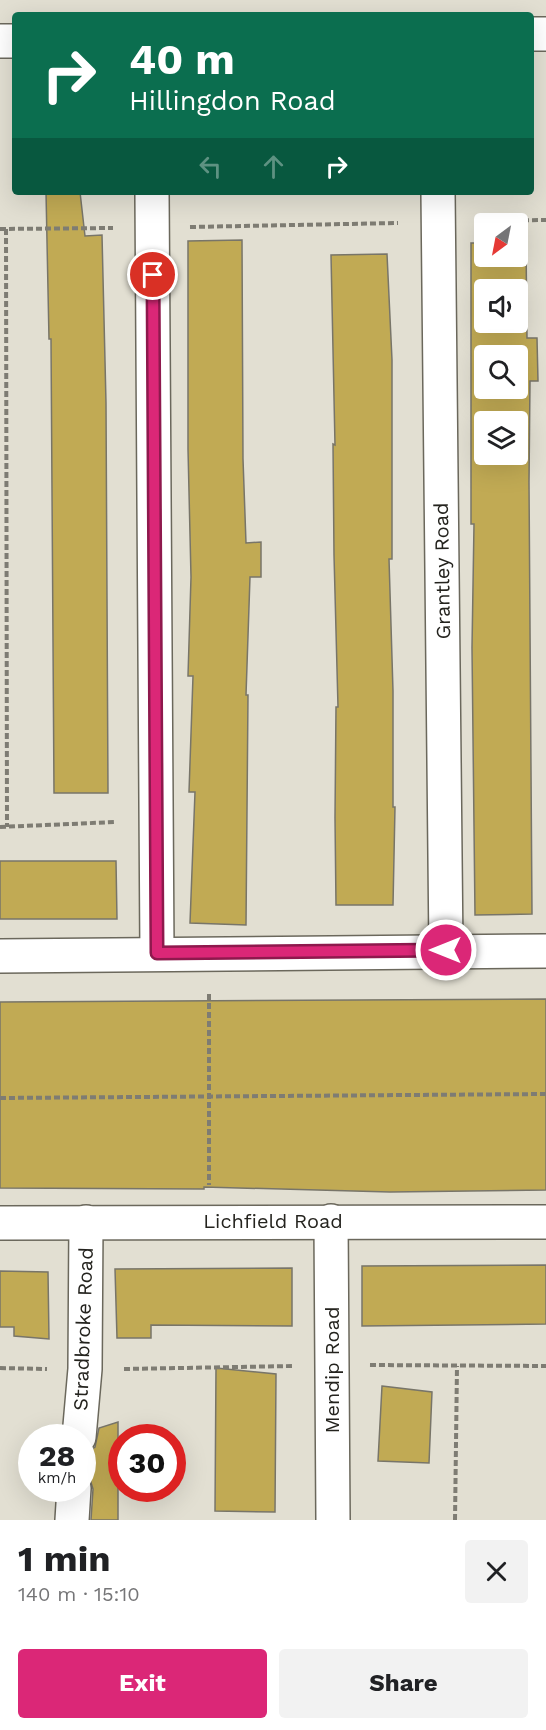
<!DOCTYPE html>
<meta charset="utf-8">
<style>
:root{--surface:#fff;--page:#f2f2f2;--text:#202124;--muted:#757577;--accent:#db2777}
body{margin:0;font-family:"Work Sans",sans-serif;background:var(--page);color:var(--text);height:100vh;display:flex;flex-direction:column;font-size:22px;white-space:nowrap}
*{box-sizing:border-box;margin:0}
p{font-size:20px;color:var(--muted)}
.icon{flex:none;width:33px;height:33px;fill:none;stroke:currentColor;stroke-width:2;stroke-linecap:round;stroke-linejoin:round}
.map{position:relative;height:1520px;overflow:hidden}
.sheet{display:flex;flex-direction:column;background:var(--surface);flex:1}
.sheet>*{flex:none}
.banner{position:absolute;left:12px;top:12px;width:522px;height:183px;border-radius:6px;box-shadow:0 6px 24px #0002;background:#0b6e4f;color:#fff;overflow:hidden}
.needle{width:39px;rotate:212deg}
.buttons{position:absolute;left:474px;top:213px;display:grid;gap:12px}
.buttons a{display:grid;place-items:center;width:54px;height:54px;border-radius:6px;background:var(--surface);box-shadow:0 6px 24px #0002;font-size:30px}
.speed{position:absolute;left:18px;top:1424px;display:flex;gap:12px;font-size:30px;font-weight:700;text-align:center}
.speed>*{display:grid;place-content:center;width:78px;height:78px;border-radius:50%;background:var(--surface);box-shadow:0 6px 24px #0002;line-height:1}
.speed small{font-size:15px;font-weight:400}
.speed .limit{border:9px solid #d22;background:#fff;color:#111}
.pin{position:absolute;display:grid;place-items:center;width:51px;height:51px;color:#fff;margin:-26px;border:3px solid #fff;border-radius:50%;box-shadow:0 2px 6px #0007}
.me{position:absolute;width:66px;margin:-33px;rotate:270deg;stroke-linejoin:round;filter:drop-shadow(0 0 4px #0008)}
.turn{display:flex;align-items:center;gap:21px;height:126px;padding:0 18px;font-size:27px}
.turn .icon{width:78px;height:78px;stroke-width:2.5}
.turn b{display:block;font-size:42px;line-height:51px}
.lanes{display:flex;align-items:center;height:57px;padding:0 18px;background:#0003;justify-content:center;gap:30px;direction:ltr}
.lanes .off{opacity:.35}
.round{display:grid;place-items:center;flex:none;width:63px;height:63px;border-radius:6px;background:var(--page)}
.summary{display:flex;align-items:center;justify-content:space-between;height:102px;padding:0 18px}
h1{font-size:36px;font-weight:700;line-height:45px}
.primary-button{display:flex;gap:12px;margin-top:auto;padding:12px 18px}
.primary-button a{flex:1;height:69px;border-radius:6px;background:var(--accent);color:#fff;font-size:24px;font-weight:700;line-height:69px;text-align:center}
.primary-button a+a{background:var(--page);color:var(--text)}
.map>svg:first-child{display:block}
</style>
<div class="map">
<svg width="546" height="1520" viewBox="0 0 546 1520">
<rect width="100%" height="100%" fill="#e2dfd2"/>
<!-- building -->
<g fill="#c1aa54" stroke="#787569" stroke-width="1.5" fill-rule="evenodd">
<path d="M46 192H80L85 236 102 235 106 403 108 793H54L51 339H49Z"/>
<path d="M242 240 243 459 246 543 261 542V577H250L246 695H248L246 925 190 923 195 792H189L193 676H188L191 577 188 449V241Z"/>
<path d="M471 243H484V256H518V243H526L527 338H537L538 381H530L529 482 532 914 475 915 472 648 474 524H471ZM484 290H518V322H484ZM484 356H518V388H484ZM484 422H518V454H484Z"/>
<path d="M387 254 392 360V559H389L393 691V807H395L393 905H336L335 818 336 707H338L334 555 333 444 335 445 331 255Z"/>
<path d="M0 861H116L117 919H0Z"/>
<path d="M546 999V1190L390 1192 204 1187V1189L0 1188V1002Z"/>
<path d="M546 1265V1324L362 1326V1266Z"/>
<path d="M292 1268V1326L151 1325V1338H117L115 1269Z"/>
<path d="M0 1271 48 1272 49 1339 14 1336V1327H0Z"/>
<path d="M216 1368 276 1374 275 1512 215 1511Z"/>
<path d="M382 1386 432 1392 429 1463 378 1461Z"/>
<path d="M118 1422V1520H91L93 1489 90 1479 84 1472V1455L95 1447 99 1428Z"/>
</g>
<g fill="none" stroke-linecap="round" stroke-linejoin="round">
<defs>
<g id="minor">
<path d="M531 34H546"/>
<path d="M0 41H15"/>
<path d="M152 192 157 953"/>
<path d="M438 192 446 950"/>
<path d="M0 956 546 951"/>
<path d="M331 1221 333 1520"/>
<path d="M0 1223 546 1222"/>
<path d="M79 1437 85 1369 86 1222"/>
<path d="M72 1520 74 1488"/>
</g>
</defs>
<!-- minor casing -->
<use href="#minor" stroke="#6b685c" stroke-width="36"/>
<!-- path -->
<g stroke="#7e7c73" stroke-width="4" stroke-dasharray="6 3" stroke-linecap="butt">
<path d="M478 221 546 220"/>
<path d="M190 227 398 223"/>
<path d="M0 229 113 228"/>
<path d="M6 229 7 827"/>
<path d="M0 827 116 822"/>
<path d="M209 994V1185"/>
<path d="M0 1098 546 1094"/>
<path d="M370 1365 546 1366"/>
<path d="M0 1368 47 1369"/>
<path d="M124 1369 293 1366"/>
<path d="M455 1520 457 1366"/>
</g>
<!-- minor -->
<use href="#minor" stroke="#fff" stroke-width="33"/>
</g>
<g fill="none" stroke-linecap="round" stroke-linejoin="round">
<defs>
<path id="route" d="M153 275 157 953 446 950"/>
</defs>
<!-- route casing -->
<use href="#route" stroke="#8e194d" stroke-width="15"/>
<!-- route -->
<use href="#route" stroke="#db2777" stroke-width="10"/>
</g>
<g text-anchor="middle" stroke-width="6" stroke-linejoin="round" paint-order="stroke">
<!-- street labels -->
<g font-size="20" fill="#24231e" stroke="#fff">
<text transform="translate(442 571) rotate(-91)" y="7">Grantley Road</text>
<text x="273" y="1228">Lichfield Road</text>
<text transform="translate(83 1329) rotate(-88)" y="7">Stradbroke Road</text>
<text transform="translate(332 1370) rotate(-90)" y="7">Mendip Road</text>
</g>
</g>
</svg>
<div class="buttons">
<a><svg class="needle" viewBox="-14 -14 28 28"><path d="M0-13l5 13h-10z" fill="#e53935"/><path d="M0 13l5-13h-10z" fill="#757577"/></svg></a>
<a><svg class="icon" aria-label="sound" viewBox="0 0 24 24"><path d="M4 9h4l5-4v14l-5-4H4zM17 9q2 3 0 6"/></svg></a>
<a><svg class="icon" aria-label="search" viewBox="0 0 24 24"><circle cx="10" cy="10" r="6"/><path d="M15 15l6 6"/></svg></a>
<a><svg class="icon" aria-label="layers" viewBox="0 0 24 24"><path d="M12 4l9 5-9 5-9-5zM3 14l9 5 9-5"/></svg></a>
</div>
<div class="speed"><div>28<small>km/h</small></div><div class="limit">30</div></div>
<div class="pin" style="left:153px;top:275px;background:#d93025"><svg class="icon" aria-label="arrive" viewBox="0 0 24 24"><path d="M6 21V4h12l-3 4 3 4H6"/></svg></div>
<svg class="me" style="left:446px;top:950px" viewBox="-20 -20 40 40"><circle r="17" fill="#db2777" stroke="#fff" stroke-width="3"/><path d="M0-11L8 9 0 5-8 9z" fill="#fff"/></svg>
<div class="banner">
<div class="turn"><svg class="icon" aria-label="right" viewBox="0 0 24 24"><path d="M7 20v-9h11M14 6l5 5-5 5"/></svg><div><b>40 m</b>Hillingdon Road</div></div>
<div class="lanes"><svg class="icon off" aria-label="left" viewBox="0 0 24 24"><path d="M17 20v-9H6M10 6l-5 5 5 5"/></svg><svg class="icon off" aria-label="ahead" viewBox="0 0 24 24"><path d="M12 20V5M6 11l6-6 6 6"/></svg><svg class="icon" aria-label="right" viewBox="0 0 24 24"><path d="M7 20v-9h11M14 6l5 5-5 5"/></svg></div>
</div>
</div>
<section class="sheet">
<div class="summary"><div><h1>1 min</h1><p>140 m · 15:10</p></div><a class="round"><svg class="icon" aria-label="close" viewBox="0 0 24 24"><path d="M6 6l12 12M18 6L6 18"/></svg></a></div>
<div class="primary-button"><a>Exit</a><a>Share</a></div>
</section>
